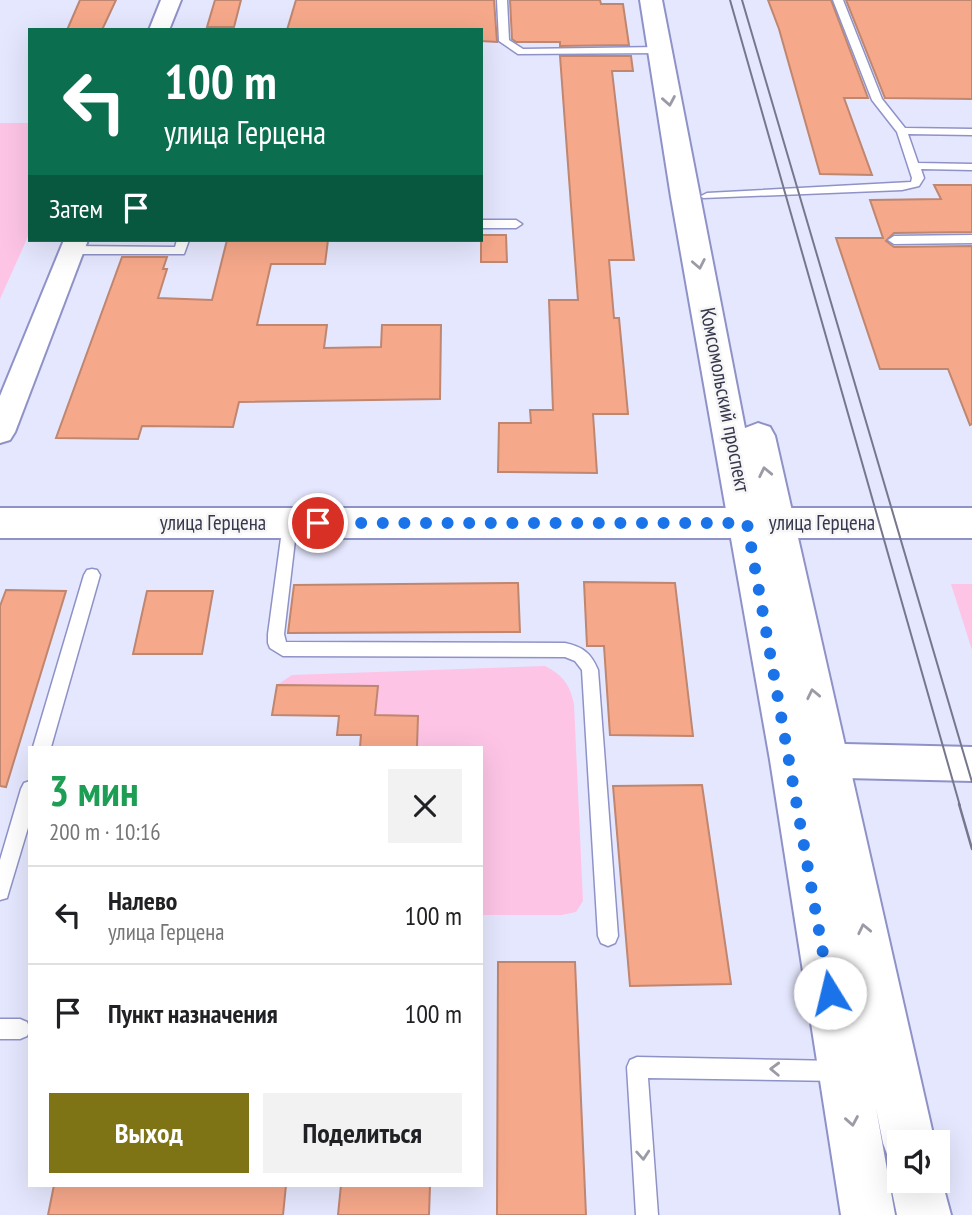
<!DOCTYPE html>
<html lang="ru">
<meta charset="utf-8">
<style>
:root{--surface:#fff;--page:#f2f2f2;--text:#202124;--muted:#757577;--line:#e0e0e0;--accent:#7e7315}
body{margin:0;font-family:"PT Sans Narrow",sans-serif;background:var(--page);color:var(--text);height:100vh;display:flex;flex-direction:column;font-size:26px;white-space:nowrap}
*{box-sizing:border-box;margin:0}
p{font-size:23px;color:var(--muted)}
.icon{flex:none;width:38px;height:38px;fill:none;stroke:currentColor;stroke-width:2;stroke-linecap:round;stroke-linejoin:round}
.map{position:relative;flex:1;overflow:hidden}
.drawer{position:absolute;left:28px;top:746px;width:455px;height:441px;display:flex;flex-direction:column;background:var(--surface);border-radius:0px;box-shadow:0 7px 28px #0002}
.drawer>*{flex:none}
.top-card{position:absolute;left:28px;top:28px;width:455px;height:214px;border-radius:0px;box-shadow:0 7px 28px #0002;background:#0b6e4f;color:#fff;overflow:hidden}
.fabs{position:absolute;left:887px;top:1130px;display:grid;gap:14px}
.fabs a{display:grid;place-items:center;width:63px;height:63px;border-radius:0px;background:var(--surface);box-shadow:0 7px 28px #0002;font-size:35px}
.pin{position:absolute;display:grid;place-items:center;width:60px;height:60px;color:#fff;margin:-30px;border:4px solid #fff;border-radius:50%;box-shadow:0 2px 7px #0007}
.me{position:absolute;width:77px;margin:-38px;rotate:351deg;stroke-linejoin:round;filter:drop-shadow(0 0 5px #0008)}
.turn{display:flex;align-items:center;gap:24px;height:147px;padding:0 21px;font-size:32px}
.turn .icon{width:91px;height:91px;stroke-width:2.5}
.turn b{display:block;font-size:49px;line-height:60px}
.then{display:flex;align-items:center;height:66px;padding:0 21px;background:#0003;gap:14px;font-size:26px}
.round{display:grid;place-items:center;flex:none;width:74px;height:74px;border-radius:0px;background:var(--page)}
.overview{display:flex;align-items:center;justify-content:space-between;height:119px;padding:0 21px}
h1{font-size:42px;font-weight:800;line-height:52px;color:#1e9e55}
.button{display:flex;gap:14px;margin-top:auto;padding:14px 21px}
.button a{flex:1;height:80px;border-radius:0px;background:var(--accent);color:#fff;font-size:28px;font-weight:800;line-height:80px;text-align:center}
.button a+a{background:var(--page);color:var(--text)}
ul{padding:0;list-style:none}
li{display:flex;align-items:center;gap:21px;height:98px;padding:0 21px;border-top:2px solid var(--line)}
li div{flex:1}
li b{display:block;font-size:26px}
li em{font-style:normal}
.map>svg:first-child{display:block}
</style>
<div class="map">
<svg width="972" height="1215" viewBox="0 0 972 1215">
<rect width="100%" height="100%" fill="#e5e7fe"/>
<!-- green -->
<g fill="#fdc4e6">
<path d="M0 123H30V232L0 299Z"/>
<path d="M951 584H972V650Z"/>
<path d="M545 666C563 675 570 685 574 704L583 901 576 912 562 915H481V747H417L418 716 389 735H361L362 716 375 715 377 686 277 685 292 675Z"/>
</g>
<!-- building -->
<g fill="#f6a88a" stroke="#bf8670" stroke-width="2">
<path d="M80 0H116L102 30H67Z"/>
<path d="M215 0H241L234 27H207Z"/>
<path d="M296 0H494L497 42 481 41V30H287Z"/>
<path d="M510 0H600L601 4H623L629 45 560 46V42H516L512 39Z"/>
<path d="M768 0H831L868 98H844L872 175 820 174 779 29Z"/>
<path d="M846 0H972V99L885 98Z"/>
<path d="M560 56H631L633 71H612L634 260H609L614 318H619L628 414H593L597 473 498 472 499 423H531L530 410H553L549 300H578Z"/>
<path d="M934 185H972V232L894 233 886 241 894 247 972 246V424L970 425 948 369H880L836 238H883L870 200 941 199Z"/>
<path d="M481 235H506L507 262H481Z"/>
<path d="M227 240H328L325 264H271L257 325H327L324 348 381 347 382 325H441L440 399 239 402 233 427 142 426 138 439 56 438 122 257H167L163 269H167L158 298 212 300Z"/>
<path d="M584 582 675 583 693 736 610 735 604 646H587Z"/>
<path d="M518 583 520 632 288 633 294 585Z"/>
<path d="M6 590 66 591 6 787 0 786V606Z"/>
<path d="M147 591H213L202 654H133Z"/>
<path d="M277 685 378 686 375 715 418 716 417 747H360L361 735H337L339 716 272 715Z"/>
<path d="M702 785 731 984 630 986 613 786Z"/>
<path d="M498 962H575L586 1215H497Z"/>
<path d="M54 1185H286L283 1215H48Z"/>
<path d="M341 1185H430L429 1215H338Z"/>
</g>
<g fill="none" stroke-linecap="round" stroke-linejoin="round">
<defs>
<g id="lane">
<path d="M497 0H507L509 40 523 49 660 47 665 50 660 53 518 54 499 41Z"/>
<path d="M833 0H843L882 99 905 128 972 129V135L908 134 918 163 972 164V170L921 169 924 178 919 186 902 190 703 198 701 196 707 193 911 182 912 178 897 132 872 100Z"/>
<path d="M481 220H516L522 224 516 228H481Z"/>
<path d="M972 235V243L894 244 888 240 894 236Z"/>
<path d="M177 240H189L184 254H72L66 250 72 246 175 247Z"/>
<path d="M290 517 297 523 284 634 286 642 565 643C583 647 591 653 598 670L618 936 615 943 608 946 601 943 598 936 582 670 575 661 565 657 283 656 270 648 268 643V634L283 523Z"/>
<path d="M92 569 97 570 100 575 51 747H33L84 575 87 570Z"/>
<path d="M30 781V821L9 891 7 898 0 900V860L21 789 24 783Z"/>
<path d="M0 1019H20L27 1022 30 1030 27 1036 20 1039H0Z"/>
<path d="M637 1057 838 1061 845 1064 848 1071 845 1078 838 1081 648 1078 658 1215H636L627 1067 630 1060Z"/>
</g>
<g id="street">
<path d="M161 0H181L169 30H149Z"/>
<path d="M64 240H88L15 432 10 440 0 443V396Z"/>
<path d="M803 743 972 747V781L803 777 790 772 785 760 790 748Z"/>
</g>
<rect id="secondary" x="0" y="508" width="972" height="30"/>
<path id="primary" d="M640 0H662L745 428 758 423 770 427 775 436 935 1143H900V1181H938V1167L951 1215H897L890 1181 897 1164 890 1162 883 1143 876 1108 895 1215H841L770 760 671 197Z"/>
</defs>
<!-- lane casing -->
<use href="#lane" stroke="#8f92c7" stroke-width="3"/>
<!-- street casing -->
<use href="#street" stroke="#8f92c7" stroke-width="4"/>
<!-- secondary casing -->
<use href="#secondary" stroke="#8f92c7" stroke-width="4"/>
<!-- primary casing -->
<use href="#primary" stroke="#8f92c7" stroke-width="4"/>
<!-- lane -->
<use href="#lane" fill="#fff" fill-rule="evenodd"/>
<!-- street -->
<use href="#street" fill="#fff" fill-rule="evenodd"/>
<!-- secondary -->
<use href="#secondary" fill="#fff" fill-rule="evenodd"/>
<!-- primary -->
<use href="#primary" fill="#fff" fill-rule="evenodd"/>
<!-- tram-far1 -->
<g stroke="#76778d" stroke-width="2">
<path d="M730 0 960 806"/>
<path d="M742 0 972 782"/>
</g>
<!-- tram -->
<path stroke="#76778d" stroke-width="2.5" d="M959 804 972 849"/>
</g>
<!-- one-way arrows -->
<defs><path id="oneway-chevron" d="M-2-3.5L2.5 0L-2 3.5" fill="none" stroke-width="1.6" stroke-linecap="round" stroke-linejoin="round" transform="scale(1.75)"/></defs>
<g stroke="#9a9ba6">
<use href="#oneway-chevron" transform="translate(669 101) rotate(80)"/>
<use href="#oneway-chevron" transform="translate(699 264) rotate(79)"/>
<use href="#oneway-chevron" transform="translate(765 472) rotate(-102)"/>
<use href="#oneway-chevron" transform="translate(813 694) rotate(-102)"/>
<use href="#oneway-chevron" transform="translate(864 929) rotate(-102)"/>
<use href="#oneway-chevron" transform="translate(775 1069) rotate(-178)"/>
<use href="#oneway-chevron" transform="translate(852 1121) rotate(80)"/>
<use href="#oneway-chevron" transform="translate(643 1155) rotate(86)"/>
</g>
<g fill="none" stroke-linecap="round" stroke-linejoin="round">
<!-- route -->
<path stroke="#1a73e8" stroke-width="12" stroke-dasharray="0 21.6" d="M318 523H747L830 993"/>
</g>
<g text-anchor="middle" stroke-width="5" stroke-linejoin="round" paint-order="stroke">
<!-- street labels -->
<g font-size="21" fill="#36374d" stroke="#f6f6f6">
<text transform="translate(725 400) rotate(79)" y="7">Комсомольский проспект</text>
<text x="213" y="530">улица Герцена</text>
<text x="822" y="530">улица Герцена</text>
</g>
</g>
</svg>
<div class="fabs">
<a><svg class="icon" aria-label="sound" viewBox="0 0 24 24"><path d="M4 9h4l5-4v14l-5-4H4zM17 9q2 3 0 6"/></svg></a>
</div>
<div class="pin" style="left:318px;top:523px;background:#d93025"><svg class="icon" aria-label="arrive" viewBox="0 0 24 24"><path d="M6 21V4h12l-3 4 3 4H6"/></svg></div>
<svg class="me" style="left:830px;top:993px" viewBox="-20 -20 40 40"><circle r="19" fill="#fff"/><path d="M0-13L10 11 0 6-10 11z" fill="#1a73e8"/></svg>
<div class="top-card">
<div class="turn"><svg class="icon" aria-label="left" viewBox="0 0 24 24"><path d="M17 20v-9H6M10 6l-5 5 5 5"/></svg><div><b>100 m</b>улица Герцена</div></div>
<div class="then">Затем<svg class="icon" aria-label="arrive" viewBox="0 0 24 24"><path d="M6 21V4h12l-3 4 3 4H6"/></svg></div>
</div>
<section class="drawer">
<div class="overview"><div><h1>3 мин</h1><p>200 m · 10:16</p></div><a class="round"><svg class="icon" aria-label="close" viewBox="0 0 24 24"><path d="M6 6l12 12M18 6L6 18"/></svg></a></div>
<ul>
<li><svg class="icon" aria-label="left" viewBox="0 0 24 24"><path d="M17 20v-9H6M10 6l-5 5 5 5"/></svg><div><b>Налево</b><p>улица Герцена</p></div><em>100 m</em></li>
<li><svg class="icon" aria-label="arrive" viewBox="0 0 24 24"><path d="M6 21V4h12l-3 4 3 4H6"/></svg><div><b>Пункт назначения</b></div><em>100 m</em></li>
</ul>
<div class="button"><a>Выход</a><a>Поделиться</a></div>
</section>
</div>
